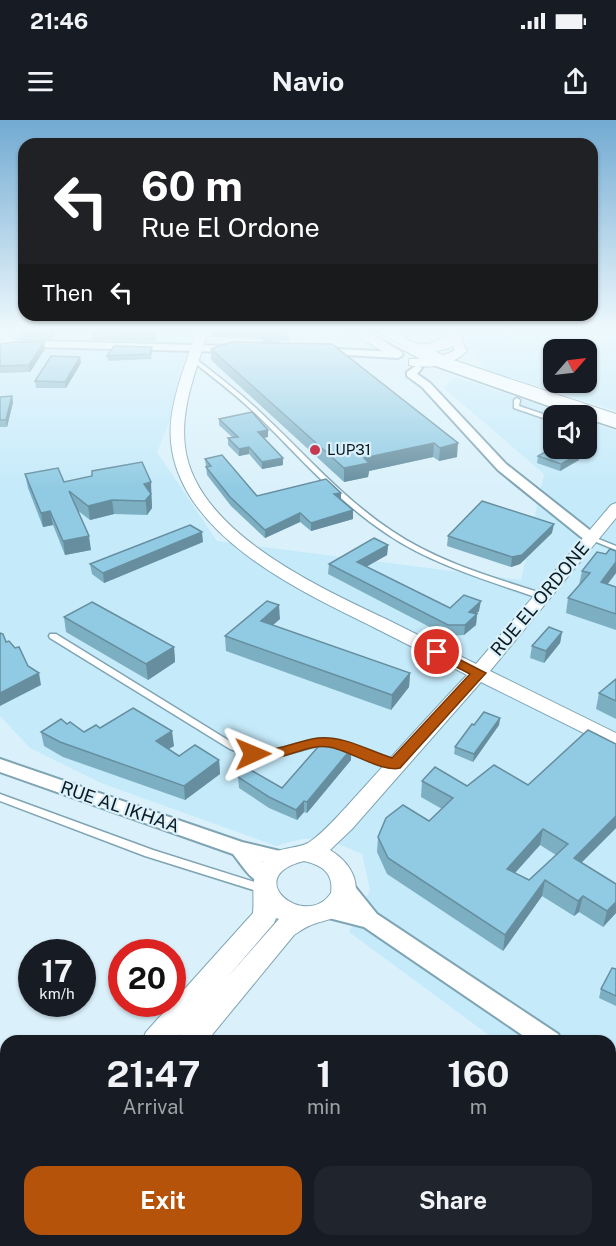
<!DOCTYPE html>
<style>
:root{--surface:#171b24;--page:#20242c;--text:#f1f3f6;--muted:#9ea1a6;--accent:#b45309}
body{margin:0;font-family:"Public Sans",sans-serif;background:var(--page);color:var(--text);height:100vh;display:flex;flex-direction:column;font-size:22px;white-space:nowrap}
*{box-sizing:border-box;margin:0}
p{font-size:20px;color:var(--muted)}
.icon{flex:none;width:33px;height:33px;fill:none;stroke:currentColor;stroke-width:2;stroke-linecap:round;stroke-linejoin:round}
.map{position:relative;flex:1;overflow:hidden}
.sheet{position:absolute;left:0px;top:915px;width:616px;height:212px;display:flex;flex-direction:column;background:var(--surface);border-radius:18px 18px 0 0;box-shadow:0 2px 4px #0004}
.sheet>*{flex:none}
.top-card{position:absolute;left:18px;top:18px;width:580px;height:183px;border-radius:18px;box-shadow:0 2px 4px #0004;background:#202124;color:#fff;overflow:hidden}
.needle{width:39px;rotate:62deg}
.controls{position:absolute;left:543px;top:219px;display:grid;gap:12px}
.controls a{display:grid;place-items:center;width:54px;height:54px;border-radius:12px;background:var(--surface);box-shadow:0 2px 4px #0004;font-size:30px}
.speed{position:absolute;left:18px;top:819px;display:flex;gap:12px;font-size:30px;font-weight:700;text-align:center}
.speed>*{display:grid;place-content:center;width:78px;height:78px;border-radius:50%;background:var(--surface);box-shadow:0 2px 4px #0004;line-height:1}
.speed small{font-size:15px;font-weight:400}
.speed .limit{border:9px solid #d22;background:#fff;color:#111}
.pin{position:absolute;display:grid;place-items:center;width:51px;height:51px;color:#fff;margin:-26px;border:3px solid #fff;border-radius:50%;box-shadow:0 2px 6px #0007}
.me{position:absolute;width:66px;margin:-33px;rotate:89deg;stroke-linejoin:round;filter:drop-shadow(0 0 4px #0008)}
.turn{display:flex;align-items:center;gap:21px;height:126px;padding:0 24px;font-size:27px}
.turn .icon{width:78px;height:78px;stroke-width:2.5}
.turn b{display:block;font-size:42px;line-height:51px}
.then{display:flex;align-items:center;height:57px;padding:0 24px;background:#0003;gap:12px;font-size:22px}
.eta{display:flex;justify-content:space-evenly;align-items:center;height:102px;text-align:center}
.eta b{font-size:36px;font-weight:700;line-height:42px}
.primary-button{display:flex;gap:12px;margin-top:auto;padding:12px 24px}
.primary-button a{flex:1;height:69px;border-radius:18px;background:var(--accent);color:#fff;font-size:24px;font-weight:700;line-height:69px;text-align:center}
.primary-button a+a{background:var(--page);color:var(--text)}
.status{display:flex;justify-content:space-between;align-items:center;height:42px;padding:0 30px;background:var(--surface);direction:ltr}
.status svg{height:16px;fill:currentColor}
header{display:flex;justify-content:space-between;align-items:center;height:78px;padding:0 24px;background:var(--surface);font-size:27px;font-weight:700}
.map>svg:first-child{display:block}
</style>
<div class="status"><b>21:46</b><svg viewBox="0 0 49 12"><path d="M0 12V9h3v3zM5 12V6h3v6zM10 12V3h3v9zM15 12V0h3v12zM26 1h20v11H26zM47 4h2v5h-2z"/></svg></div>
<header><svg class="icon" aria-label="menu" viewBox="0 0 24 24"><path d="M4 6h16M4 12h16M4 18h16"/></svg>Navio<svg class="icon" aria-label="share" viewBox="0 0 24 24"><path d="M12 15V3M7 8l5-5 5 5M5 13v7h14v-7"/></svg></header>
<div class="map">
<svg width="616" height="1126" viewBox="0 0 616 1126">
<rect width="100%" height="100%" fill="#daf1fb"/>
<!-- built -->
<g fill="#c5eafa" fill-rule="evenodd">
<path d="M0 211H198L184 268 157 332 217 421 521 460 544 354 444 268 455 257 571 295 554 296V328H586L587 301 616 311V1009L611 1005 610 921H497L349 812 370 770 362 734 326 719H302L276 726 101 663 30 628 0 596Z"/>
<path d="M330 211H616V291L485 249 474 230 383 232ZM554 230H586V262H554Z"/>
</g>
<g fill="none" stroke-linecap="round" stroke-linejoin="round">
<defs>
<g id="service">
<path d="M368 211H373L434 242 616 304V308L586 298V296H577L430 244Z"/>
<path d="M192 239H196C218 256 239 272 259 291 303 332 342 378 392 411 438 442 492 457 544 474L545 476 544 478H538C487 460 433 445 387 414 337 381 298 335 256 294 236 275 214 258 192 241Z"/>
<path d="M517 278 520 280 519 286 546 295 554 294 556 296H554V298L546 299 514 288V280Z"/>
<path d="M591 416 616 426V430L589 419V417Z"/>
<path d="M50 514H56L236 625 254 631 269 633 317 620H330L397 643 399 645 397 647 394 648 329 626H317L269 639 253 637 230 629 50 518 49 516Z"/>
<path d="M0 674 153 730 267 766 268 769 267 772 263 773 145 736 0 681Z"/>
</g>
<g id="minor">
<path d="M0 220 233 226 238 229 233 232 0 226Z"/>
<path d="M318 228 398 232 403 235 398 238 314 233 313 231Z"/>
<path d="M417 245 422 248 417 254 430 263 506 344 596 415 598 418 596 421H586L498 350 422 267 407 256V252Z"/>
<path d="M0 639 242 722 288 733 291 738 288 743 281 745 262 741 274 757 271 762C254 768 243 746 233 734L0 652Z"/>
<path d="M345 761 352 763 377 794 558 914 562 921H531L364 807 321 796 318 790 321 784 328 782 347 786 335 769 338 763Z"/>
<path d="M610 951 616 953V977L610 975Z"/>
</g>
<g id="tertiary">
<path d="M0 211H5L12 218 27 224 21 227 4 222 0 218Z"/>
<path d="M196 211H208C197 249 180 287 185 327 196 412 319 467 386 499 416 514 446 529 476 544L611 385 616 383V398L490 551 616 613V629L481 562 352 709 330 730C352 743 367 770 345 791 336 799 325 800 314 804 307 806 300 811 294 815L207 921H176L180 914 173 921H142L146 912 253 793C255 773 249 758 263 741 275 726 294 730 308 723 323 714 346 687 358 674 394 634 430 594 467 555 436 539 405 523 373 507 302 472 187 419 172 330 165 290 185 249 196 211ZM304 741C322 745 334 753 331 773 306 811 239 757 304 741ZM276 798 279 799 226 859 274 803Z"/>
<path d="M445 211H456L467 231C453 246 428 249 409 245V239L438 238 455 230Z"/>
<path d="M6 1077V1114L0 1116V1080Z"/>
<path d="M6 1118V1120H39L37 1126H3Z"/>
</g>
<g id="primary">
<path d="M350 211H367L403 233 395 238 390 236Z"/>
<path d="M376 211C402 209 402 221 420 224 435 227 447 211 461 215L463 218C457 226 445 230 435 231L450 239 616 294V305L438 245Z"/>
</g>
</defs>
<!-- service casing -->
<use href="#service" stroke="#7fa4b3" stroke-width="3"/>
<!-- minor casing -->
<use href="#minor" stroke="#7fa4b3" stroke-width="4"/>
<!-- tertiary casing -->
<use href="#tertiary" stroke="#7fa4b3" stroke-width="2"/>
<!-- primary casing -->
<use href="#primary" stroke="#7fa4b3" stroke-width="2"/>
<!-- service -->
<use href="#service" fill="#fff" fill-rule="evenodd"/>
<!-- minor -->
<use href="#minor" fill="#fff" fill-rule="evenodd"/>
<!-- tertiary -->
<use href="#tertiary" fill="#fff" fill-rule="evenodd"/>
<!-- primary -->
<use href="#primary" fill="#fff" fill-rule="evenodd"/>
</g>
<!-- wall -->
<g fill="#7dafc3" fill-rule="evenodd">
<path d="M21 211H56L51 219 22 218Z"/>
<path d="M91 211H157L155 221 92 220Z"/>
<path d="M211 211H287L289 212V221L279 220V223L457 337 439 341 433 337 369 351 368 357 344 362 211 240V229L263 223V219L211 217Z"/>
<path d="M44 222 45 229 30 252 0 253V224Z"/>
<path d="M152 227V232L151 239 108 241 107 236Z"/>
<path d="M81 243 66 268H36L35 261Z"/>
<path d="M0 277 13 282 7 307H0Z"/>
<path d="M219 299 268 317 263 318 283 345 262 349 249 334 239 336 228 325V318H233L219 305Z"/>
<path d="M538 336 579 340 560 351 537 343Z"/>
<path d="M205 339 257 376 341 379 353 390V399L311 411 300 402 265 418 231 386 207 355Z"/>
<path d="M25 354 64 362 152 376H151L152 388 147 395 114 394 90 400 77 390 91 430 65 435 53 405 43 407 28 368Z"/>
<path d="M552 413 520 444 511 447 447 426 448 416Z"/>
<path d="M203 422 104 463 92 454 90 444Z"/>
<path d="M388 425 387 435 366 447 450 488 479 491 476 494H477L476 505 464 515 447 516 328 454 329 444Z"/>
<path d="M616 431V453L607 464 616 467V510L566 493 568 478 579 465 582 451 606 434Z"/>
<path d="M64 497 174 527 175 542 148 560 66 512Z"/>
<path d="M280 499 273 505 410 553 409 567 391 590 226 531 225 516Z"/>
<path d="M562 512 560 523 544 543 530 538 532 526Z"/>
<path d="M616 559V599L596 589 599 573Z"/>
<path d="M500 598 499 605 473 642 454 634 455 627Z"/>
<path d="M67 604 84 612 100 608 174 626 168 629 179 636 219 640 220 654 185 680 63 637 44 626 41 612Z"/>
<path d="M616 624V708L581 743 616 764V793L603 807 579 792 574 796 542 776 503 831 387 754 377 732 378 717 429 701 442 689 421 677 422 661 467 666 528 665ZM540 725 556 735 529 760 515 753Z"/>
<path d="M351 629V640L307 693 304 692 297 700 269 688 239 668 238 657 282 668Z"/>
<path d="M616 849V886L599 878 601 869Z"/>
</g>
<!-- shaded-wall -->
<g fill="#668e9f">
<path d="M50 211H56L51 219Z"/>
<path d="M155 211H157L155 221 154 214Z"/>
<path d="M44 222 45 229 30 252 29 245Z"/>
<path d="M80 237 81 243 66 268 65 262Z"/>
<path d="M12 276 13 282 7 307 6 300Z"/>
<path d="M268 310V317L258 319V312Z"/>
<path d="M434 323 433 337 369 351 368 357 344 362V348L364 338Z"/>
<path d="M458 323 457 337 439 341 440 328Z"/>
<path d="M249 327V334L239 336V329Z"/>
<path d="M581 333 579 340 560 351 561 344Z"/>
<path d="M283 338V345L262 349V342Z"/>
<path d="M151 362 152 388 147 395 144 364Z"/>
<path d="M341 373V381L334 374Z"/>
<path d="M112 380 114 394 90 400 88 386Z"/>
<path d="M353 390V399L311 411V403Z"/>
<path d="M50 391 53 405 43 407 41 393Z"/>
<path d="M300 393V402L265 418V410Z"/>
<path d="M554 404 552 413 520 444 511 447 512 437Z"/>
<path d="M202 412 203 422 104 463 103 453Z"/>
<path d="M89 416 91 430 65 435 63 421Z"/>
<path d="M388 425 387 435 357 452V442Z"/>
<path d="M616 442V453L598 477 601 462Z"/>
<path d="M481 481 479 491 468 502 469 492Z"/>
<path d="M279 485 280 499 261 515V501Z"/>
<path d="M477 494 476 505 464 515 465 505Z"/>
<path d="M562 512 560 523 544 543 546 531Z"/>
<path d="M174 527 175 542 148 560 146 544Z"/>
<path d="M39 553 41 565 0 586V573Z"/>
<path d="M410 553 409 567 391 590 392 575Z"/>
<path d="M500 598 499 605 473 642 474 634Z"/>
<path d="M172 611 174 626 158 635 156 621Z"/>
<path d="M351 629V640L307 693V682Z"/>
<path d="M219 640 220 654 185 680 184 666Z"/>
<path d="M304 681V692L297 700 296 690Z"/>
<path d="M616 696V708L570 754 574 738Z"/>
<path d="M543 709 540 725 504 765 507 749Z"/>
<path d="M545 760 542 776 503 831 505 815Z"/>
<path d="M583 776 579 792 574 796 578 781Z"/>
<path d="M616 782V793L603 807 607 791Z"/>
</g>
<!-- building -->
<g fill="#91cbe3" stroke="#668e9f" stroke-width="1.5" fill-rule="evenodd">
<path d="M91 211H155L154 214 91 212Z"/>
<path d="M261 211H287L289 212 278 211 279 214 263 215 275 211Z"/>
<path d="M14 222H44L29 245 0 246V224Z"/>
<path d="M232 222 332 224 458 323 440 328 434 323 364 338 369 343 344 348 211 229Z"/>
<path d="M114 226 152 227 150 234 107 236Z"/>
<path d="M51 236 80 237 65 262 35 261Z"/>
<path d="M12 276 6 300H0V277Z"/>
<path d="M252 292 268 310 258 312 283 338 262 342 249 327 239 329 228 318 238 317 219 299Z"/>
<path d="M554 327V328H569L581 333 561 344 538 336Z"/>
<path d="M222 335 257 376 326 359 341 373 334 374 353 390 311 403 300 393 265 410 230 377 206 347 211 346 205 339Z"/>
<path d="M142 342 151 362 144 364 151 374 145 381 112 380 88 386 69 371 89 416 63 421 50 391 41 393 25 354 58 348 64 362 92 356V351Z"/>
<path d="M482 381 554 404 522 435 512 437 448 416Z"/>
<path d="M190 405 202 412 103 453 90 444Z"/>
<path d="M374 418 388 425 357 442 450 488 464 475 481 481 469 492 477 494 465 505H448L329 444Z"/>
<path d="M610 429 616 431V442L601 462 616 467V494L568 478 590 453 582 451 597 432 606 434Z"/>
<path d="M267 481 279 485 261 501 410 553 392 575 225 516Z"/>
<path d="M92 482 174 527 146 544 64 497Z"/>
<path d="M549 507 562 512 546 531 532 526Z"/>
<path d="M0 513 3 514 6 522 9 521 15 528 19 527 28 546 39 553 0 573Z"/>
<path d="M616 559V581L599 573Z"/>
<path d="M133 588 172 611 156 621 179 636 195 625 219 640 184 666 60 622 41 612 61 599 67 604 70 602 84 612 96 605 100 608Z"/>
<path d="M484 592 500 598 474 634 455 627 472 604 474 605Z"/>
<path d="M588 610 616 624V696L574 738 616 764V782L607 791 583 776 578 781 545 760 505 815 388 738 378 717 386 698 403 685 429 701 453 678 422 661 435 647 467 666 494 645 528 665ZM543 709 568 724 529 760 507 749Z"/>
<path d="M325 619 351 629 307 682 304 681 296 690 269 677 238 657 249 649 282 668Z"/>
<path d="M612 848 616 849V876L601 869Z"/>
</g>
<!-- sky -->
<linearGradient id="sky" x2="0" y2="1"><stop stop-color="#72aad2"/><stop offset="0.57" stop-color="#eef9fd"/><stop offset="1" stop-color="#eef9fd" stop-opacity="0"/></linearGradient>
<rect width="616" height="368" fill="url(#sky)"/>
<!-- route -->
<path fill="#b45309" stroke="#753606" stroke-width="1.5" d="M437 528 486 553 400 648C382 653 349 630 329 627 302 623 281 646 248 637L246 634 253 629C277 633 295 621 318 618 342 615 370 631 392 638L470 554 433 535 431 532 433 529Z"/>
<!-- markers -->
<circle fill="#c73750" stroke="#daf1fb" stroke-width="2" cx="315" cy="330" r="6"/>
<g text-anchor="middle" stroke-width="4.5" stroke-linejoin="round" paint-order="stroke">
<!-- far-poi labels -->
<g font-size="15" fill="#0b1a20" stroke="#daf1fb" text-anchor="start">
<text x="327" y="335">LUP31</text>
</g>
<!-- street labels -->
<g font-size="18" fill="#0b1a20" stroke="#daf1fb">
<text transform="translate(540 479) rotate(-50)" y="6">RUE EL ORDONE</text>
<text transform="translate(120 687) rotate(19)" y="6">RUE AL IKHAA</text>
</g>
</g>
</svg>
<div class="controls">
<a><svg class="needle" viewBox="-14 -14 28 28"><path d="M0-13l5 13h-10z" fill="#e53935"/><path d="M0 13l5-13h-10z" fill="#9ea1a6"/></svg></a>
<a><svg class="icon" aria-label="sound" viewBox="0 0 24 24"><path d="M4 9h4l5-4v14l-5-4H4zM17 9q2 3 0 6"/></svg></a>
</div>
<div class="speed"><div>17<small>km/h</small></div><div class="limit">20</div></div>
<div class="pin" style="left:437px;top:532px;background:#d93025"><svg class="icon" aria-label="arrive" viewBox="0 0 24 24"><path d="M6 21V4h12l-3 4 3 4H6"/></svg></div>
<svg class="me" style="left:253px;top:634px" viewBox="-20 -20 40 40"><path d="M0-17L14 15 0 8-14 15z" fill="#b45309" stroke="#fff" stroke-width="4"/></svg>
<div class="top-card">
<div class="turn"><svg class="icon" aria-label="left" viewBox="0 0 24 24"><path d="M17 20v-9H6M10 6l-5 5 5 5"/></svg><div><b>60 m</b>Rue El Ordone</div></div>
<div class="then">Then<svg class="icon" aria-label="left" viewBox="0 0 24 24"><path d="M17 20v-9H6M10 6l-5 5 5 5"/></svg></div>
</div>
<section class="sheet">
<div class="eta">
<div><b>21:47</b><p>Arrival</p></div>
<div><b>1</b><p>min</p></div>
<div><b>160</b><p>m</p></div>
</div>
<div class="primary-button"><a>Exit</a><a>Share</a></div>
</section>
</div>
